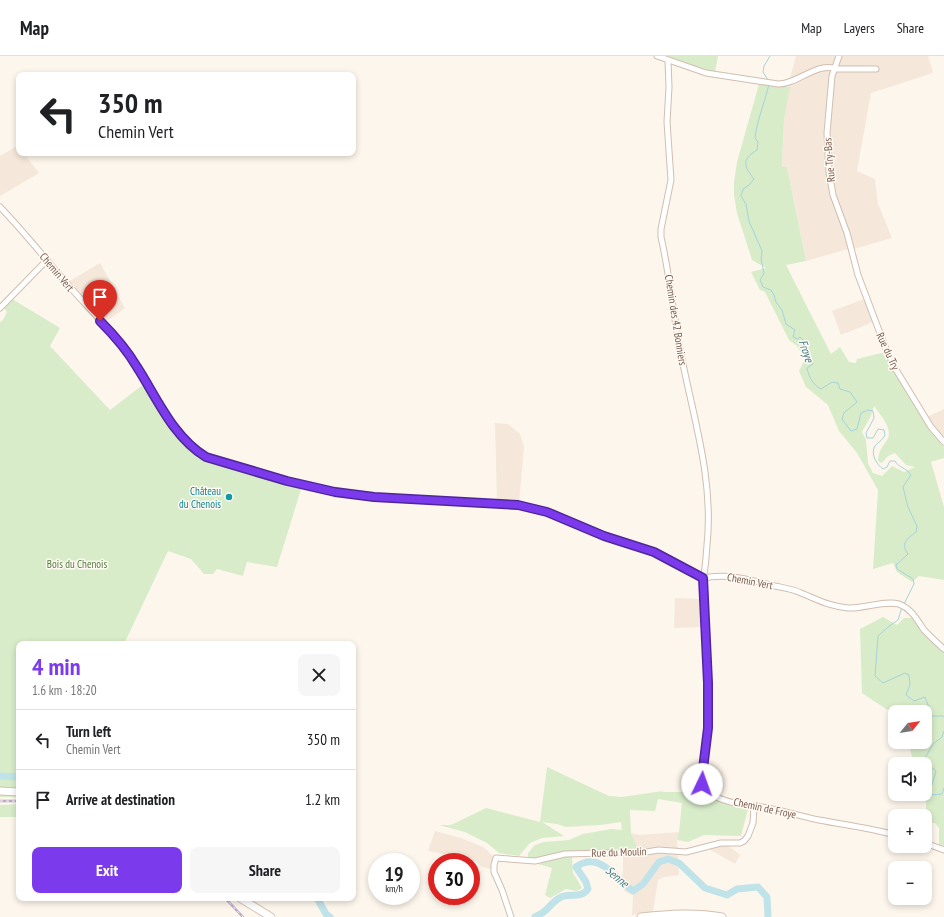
<!DOCTYPE html>
<meta charset="utf-8">
<style>
:root{--surface:#fff;--page:#f6f6f6;--text:#202124;--muted:#757577;--line:#e0e0e0;--accent:#7c3aed}
body{margin:0;font-family:"PT Sans Narrow",sans-serif;background:var(--page);color:var(--text);height:100vh;display:flex;flex-direction:column;font-size:15px;white-space:nowrap}
*{box-sizing:border-box;margin:0}
p{font-size:13px;color:var(--muted)}
.icon{flex:none;width:22px;height:22px;fill:none;stroke:currentColor;stroke-width:2;stroke-linecap:round;stroke-linejoin:round}
.map{position:relative;flex:1;overflow:hidden}
.panel{position:absolute;left:16px;top:585px;width:340px;height:260px;display:flex;flex-direction:column;background:var(--surface);border-radius:8px;box-shadow:0 2px 6px #0003}
.panel>*{flex:none}
.hud{position:absolute;left:16px;top:16px;width:340px;height:84px;border-radius:8px;box-shadow:0 2px 6px #0003;background:#fff;color:var(--text);overflow:hidden}
.needle{width:26px;rotate:60deg}
.controls{position:absolute;left:888px;top:649px;display:grid;gap:8px}
.controls a{display:grid;place-items:center;width:44px;height:44px;border-radius:8px;background:var(--surface);box-shadow:0 2px 6px #0003;font-size:20px}
.speed{position:absolute;left:368px;top:797px;display:flex;gap:8px;font-size:20px;font-weight:700;text-align:center}
.speed>*{display:grid;place-content:center;width:52px;height:52px;border-radius:50%;background:var(--surface);box-shadow:0 2px 6px #0003;line-height:1}
.speed small{font-size:10px;font-weight:400}
.speed .limit{border:6px solid #d22;background:#fff;color:#111}
.pin{position:absolute;display:grid;place-items:center;width:34px;height:34px;color:#fff;margin:-41px -17px;border-radius:50% 50% 50% 0;rotate:-45deg;box-shadow:0 0 4px #0007}
.pin .icon{rotate:45deg}
.me{position:absolute;width:44px;margin:-22px;rotate:3deg;stroke-linejoin:round;filter:drop-shadow(0 0 3px #0008)}
.turn{display:flex;align-items:center;gap:14px;height:84px;padding:0 16px;font-size:18px}
.turn .icon{width:52px;height:52px;stroke-width:2.5}
.turn b{display:block;font-size:28px;line-height:34px}
.round{display:grid;place-items:center;flex:none;width:42px;height:42px;border-radius:8px;background:var(--page)}
.summary{display:flex;align-items:center;justify-content:space-between;height:68px;padding:0 16px}
h1{font-size:24px;font-weight:800;line-height:30px;color:var(--accent)}
.primary-button{display:flex;gap:8px;margin-top:auto;padding:8px 16px}
.primary-button a{flex:1;height:46px;border-radius:8px;background:var(--accent);color:#fff;font-size:16px;font-weight:800;line-height:46px;text-align:center}
.primary-button a+a{background:var(--page);color:var(--text)}
ul{padding:0;list-style:none}
li{display:flex;align-items:center;gap:12px;height:60px;padding:0 16px;border-top:1px solid var(--line)}
li div{flex:1}
li b{display:block;font-size:15px}
li em{font-style:normal}
header{display:flex;align-items:center;gap:24px;box-sizing:border-box;height:56px;padding:0 20px;background:var(--surface);border-bottom:1px solid var(--line)}
header strong{font-size:19px}
nav{display:flex;gap:22px;margin-inline-start:auto;font-size:14px}
.map>svg:first-child{display:block}
</style>
<header>
<strong>Map</strong>
<nav><a>Map</a><a>Layers</a><a>Share</a></nav>
</header>
<div class="map">
<svg width="944" height="861" viewBox="0 0 944 861">
<rect width="100%" height="100%" fill="#fdf6ec"/>
<!-- residential -->
<g fill="#f5e8da">
<path d="M796 0H928L933 17 871 37 857 115 875 123 878 148 892 182 854 193H848L806 205 787 111H782L784 64 790 22Z"/>
<path d="M17 90 19 92V97H23L39 117 0 140V100Z"/>
<path d="M100 207 125 252 104 267 68 226Z"/>
<path d="M864 243 873 266 841 279 832 255Z"/>
<path d="M944 353V379L941 380 927 361Z"/>
<path d="M495 367 508 368 520 378 524 391 519 447 497 446Z"/>
<path d="M675 542 701 543 703 571 674 572Z"/>
<path d="M435 775 461 782 483 791 494 801 492 813 482 811 475 804 473 808 465 802 428 795Z"/>
<path d="M679 776 677 784 679 819 664 821 658 824 653 856 632 859 633 839 626 836 619 829 623 816V800L635 799 639 795 631 777 639 779Z"/>
<path d="M727 789 740 799 735 808 709 793Z"/>
</g>
<!-- green -->
<g fill="#d8ecc9" fill-rule="evenodd">
<path d="M668 0H718L715 16 696 11Z"/>
<path d="M759 28 790 31 784 64 782 111H787L806 205 786 209 831 298 840 291 849 306 856 307 857 303 885 296 892 311 930 374 944 391V402L931 406 944 451V524L919 520 912 526 897 516 893 507 873 513 878 434 857 397 839 375 828 349 806 331 799 315 805 303 797 290 789 284 765 236 760 234 751 216 766 212 752 204 737 157 734 139V126L737 106ZM874 350C880 359 894 373 887 384 881 393 879 394 878 405L882 407 888 400 895 397 906 409 915 411 904 416 892 410 882 420 873 417 868 407 866 384 862 376 871 360Z"/>
<path d="M12 243 60 272 50 290 110 354 144 328C159 354 175 382 200 401L302 430 277 511 247 506 243 520 217 513 213 518H204L191 503 168 495 124 588H19V741H0V266L3 264 7 256 4 252Z"/>
<path d="M883 561 897 569 904 562H912L916 568 944 596V790L939 789V772L935 767H926V747L923 738H925V708H914L908 686H925V656H895V659L862 637 860 573Z"/>
<path d="M547 711 609 740 622 741 663 735 662 736H681L700 734 715 743 748 753 741 780 704 779 688 786 677 784 679 776 682 747 658 743 655 755 630 754 631 777 639 795 593 796 534 803 528 802V797L535 789 544 786 569 784 583 778 611 773 622 774 621 766 600 769 566 771 557 768 542 766 564 780 542 782 530 787 519 800 499 797 487 787 465 776 439 769H451L486 752 540 766Z"/>
<path d="M19 748V760L17 761H0V749Z"/>
<path d="M565 800H572L573 817 582 832 577 835 566 833 550 842 545 839 552 812 538 808Z"/>
</g>
<g fill="none" stroke-linecap="round" stroke-linejoin="round">
<!-- stream -->
<g stroke="#a5d3da" stroke-width="1">
<path d="M768 24 763 16 764 10 770 0"/>
<path d="M769 28C765 46 757 64 755 82L758 86 757 94C741 104 744 110 754 123L749 129 743 133 741 140 746 148 749 165 762 195 761 203 764 217 760 224 763 231 771 234 774 239 776 246 782 254 786 268 795 274 793 281 798 283 800 281 804 285 802 291 813 308 807 312C809 321 812 328 821 333L832 326 838 327 840 333 850 336 857 346 844 357 842 363 851 375 857 373 861 357 868 354 873 355 874 362 866 377 867 382H873L878 373 884 374 885 379C882 385 878 386 875 390 870 398 877 409 883 413L887 411 890 405H895C899 412 907 412 911 419L903 431 908 451 917 470 916 476C907 483 900 487 908 498L896 509 897 513 913 523 914 528 904 548"/>
<path d="M902 551 898 564 888 571 878 580 875 620 883 627 905 617 909 619 910 629 906 639 914 645 925 641 932 660H943L944 661"/>
<path d="M944 675 942 681 933 688 925 702 930 710 936 715 929 739 942 738 944 732"/>
</g>
<!-- river -->
<g stroke="#bfe3e8" stroke-width="7">
<path d="M0 720 19 721"/>
<path d="M317 842 326 858 330 861"/>
<path d="M535 861C539 859 543 857 546 854 551 849 555 844 561 841 570 837 581 843 588 833L586 826 576 811C600 794 616 823 633 835L643 828 659 806 668 803 679 807 705 832 727 839 737 833 758 831 767 841 768 861"/>
</g>
<defs>
<g id="street">
<path d="M657 0 706 17 778 28C796 29 818 5 837 13H876"/>
<path d="M839 0 832 20 827 77 829 116 833 139 847 177 858 219 886 293 895 312 931 371 944 386"/>
<path d="M668 5 669 31 667 66 671 124 661 173V181C670 220 673 259 681 298 693 361 714 423 707 489 706 500 706 511 703 522L708 627V672L702 721C702 727 703 733 709 737 724 747 745 749 762 751 781 754 800 760 819 764 845 769 870 772 895 779"/>
<path d="M0 151C25 177 47 205 70 231 90 254 112 275 130 300 154 333 169 378 206 401L287 425 335 436 374 441 518 449 547 456 604 480 654 496 703 522C728 517 751 524 775 530 784 532 793 533 801 537 819 544 828 550 848 552 864 553 884 544 899 548 912 553 917 564 924 574 930 580 937 587 944 593"/>
<path d="M0 252 47 204"/>
<path d="M925 787 944 794"/>
<path d="M511 861 502 834 494 816V809L496 802 535 805 565 798 646 796 659 794 686 796 721 787H740L744 785 748 780 753 767 754 751"/>
</g>
<g id="secondary">
<path d="M0 735 19 736"/>
<path d="M240 842 271 861"/>
<path d="M641 861C669 858 695 856 722 861"/>
</g>
</defs>
<!-- street casing -->
<use href="#street" stroke="#d1beb0" stroke-width="7"/>
<!-- secondary casing -->
<use href="#secondary" stroke="#d6c0b0" stroke-width="9"/>
<!-- street -->
<use href="#street" stroke="#fff" stroke-width="5"/>
<!-- secondary -->
<use href="#secondary" stroke="#fff" stroke-width="7"/>
<defs>
<g id="rail">
<path d="M0 745H19"/>
<path d="M225 842 243 861"/>
</g>
</defs>
<!-- rail casing -->
<use href="#rail" stroke="#b9a8c9" stroke-width="2.5"/>
<!-- rail -->
<use href="#rail" stroke="#fffaf3" stroke-width="1" stroke-dasharray="3" stroke-linecap="butt"/>
</g>
<g fill="none" stroke-linecap="round" stroke-linejoin="round">
<defs>
<path id="route" d="M100 265C114 279 127 294 137 311 157 342 173 381 206 401L287 425 335 436 374 441 518 449 547 456 604 480 654 496 703 522 708 627V672L702 721V728"/>
</defs>
<!-- route casing -->
<use href="#route" stroke="#51269a" stroke-width="10"/>
<!-- route -->
<use href="#route" stroke="#7c3aed" stroke-width="7"/>
</g>
<!-- markers -->
<circle fill="#0f9aa8" stroke="#fffaf3" stroke-width="1.5" cx="229" cy="441" r="4"/>
<g text-anchor="middle" stroke-width="3" stroke-linejoin="round" paint-order="stroke">
<!-- street labels -->
<g font-size="11" fill="#7a5c4d" stroke="#fffaf3">
<text transform="translate(829 104) rotate(-95)" y="4">Rue Try-Bas</text>
<text transform="translate(57 216) rotate(50)" y="4">Chemin Vert</text>
<text transform="translate(676 264) rotate(81)" y="4">Chemin des 42 Bonniers</text>
<text transform="translate(888 295) rotate(65)" y="4">Rue du Try</text>
<text transform="translate(750 525) rotate(11)" y="4">Chemin Vert</text>
<text transform="translate(765 752) rotate(12)" y="4">Chemin de Froye</text>
<text transform="translate(619 796) rotate(-2)" y="4">Rue du Moulin</text>
</g>
<!-- culture labels -->
<g font-size="11" fill="#0d838f" stroke="#fffaf3" text-anchor="end">
<text x="221" y="439">Château<tspan x="221" dy="13">du Chenois</tspan></text>
</g>
<!-- park labels -->
<g font-size="11" fill="#537a41" stroke="#fffaf3">
<text x="77" y="512">Bois du Chenois</text>
</g>
<!-- water labels -->
<g font-size="12" font-style="italic" fill="#437c86" stroke="#fffaf3">
<text transform="translate(806 295) rotate(71)" y="4">Froye</text>
<text transform="translate(617 821) rotate(40)" y="4">Senne</text>
</g>
</g>
</svg>
<div class="controls">
<a><svg class="needle" viewBox="-14 -14 28 28"><path d="M0-13l5 13h-10z" fill="#e53935"/><path d="M0 13l5-13h-10z" fill="#757577"/></svg></a>
<a><svg class="icon" aria-label="sound" viewBox="0 0 24 24"><path d="M4 9h4l5-4v14l-5-4H4zM17 9q2 3 0 6"/></svg></a>
<a>+</a>
<a>−</a>
</div>
<div class="speed"><div>19<small>km/h</small></div><div class="limit">30</div></div>
<div class="pin" style="left:100px;top:265px;background:#d93025"><svg class="icon" aria-label="arrive" viewBox="0 0 24 24"><path d="M6 21V4h12l-3 4 3 4H6"/></svg></div>
<svg class="me" style="left:702px;top:728px" viewBox="-20 -20 40 40"><circle r="19" fill="#fff"/><path d="M0-13L10 11 0 6-10 11z" fill="#7c3aed"/></svg>
<div class="hud">
<div class="turn"><svg class="icon" aria-label="left" viewBox="0 0 24 24"><path d="M17 20v-9H6M10 6l-5 5 5 5"/></svg><div><b>350 m</b>Chemin Vert</div></div>
</div>
<section class="panel">
<div class="summary"><div><h1>4 min</h1><p>1.6 km · 18:20</p></div><a class="round"><svg class="icon" aria-label="close" viewBox="0 0 24 24"><path d="M6 6l12 12M18 6L6 18"/></svg></a></div>
<ul>
<li><svg class="icon" aria-label="left" viewBox="0 0 24 24"><path d="M17 20v-9H6M10 6l-5 5 5 5"/></svg><div><b>Turn left</b><p>Chemin Vert</p></div><em>350 m</em></li>
<li><svg class="icon" aria-label="arrive" viewBox="0 0 24 24"><path d="M6 21V4h12l-3 4 3 4H6"/></svg><div><b>Arrive at destination</b></div><em>1.2 km</em></li>
</ul>
<div class="primary-button"><a>Exit</a><a>Share</a></div>
</section>
</div>
